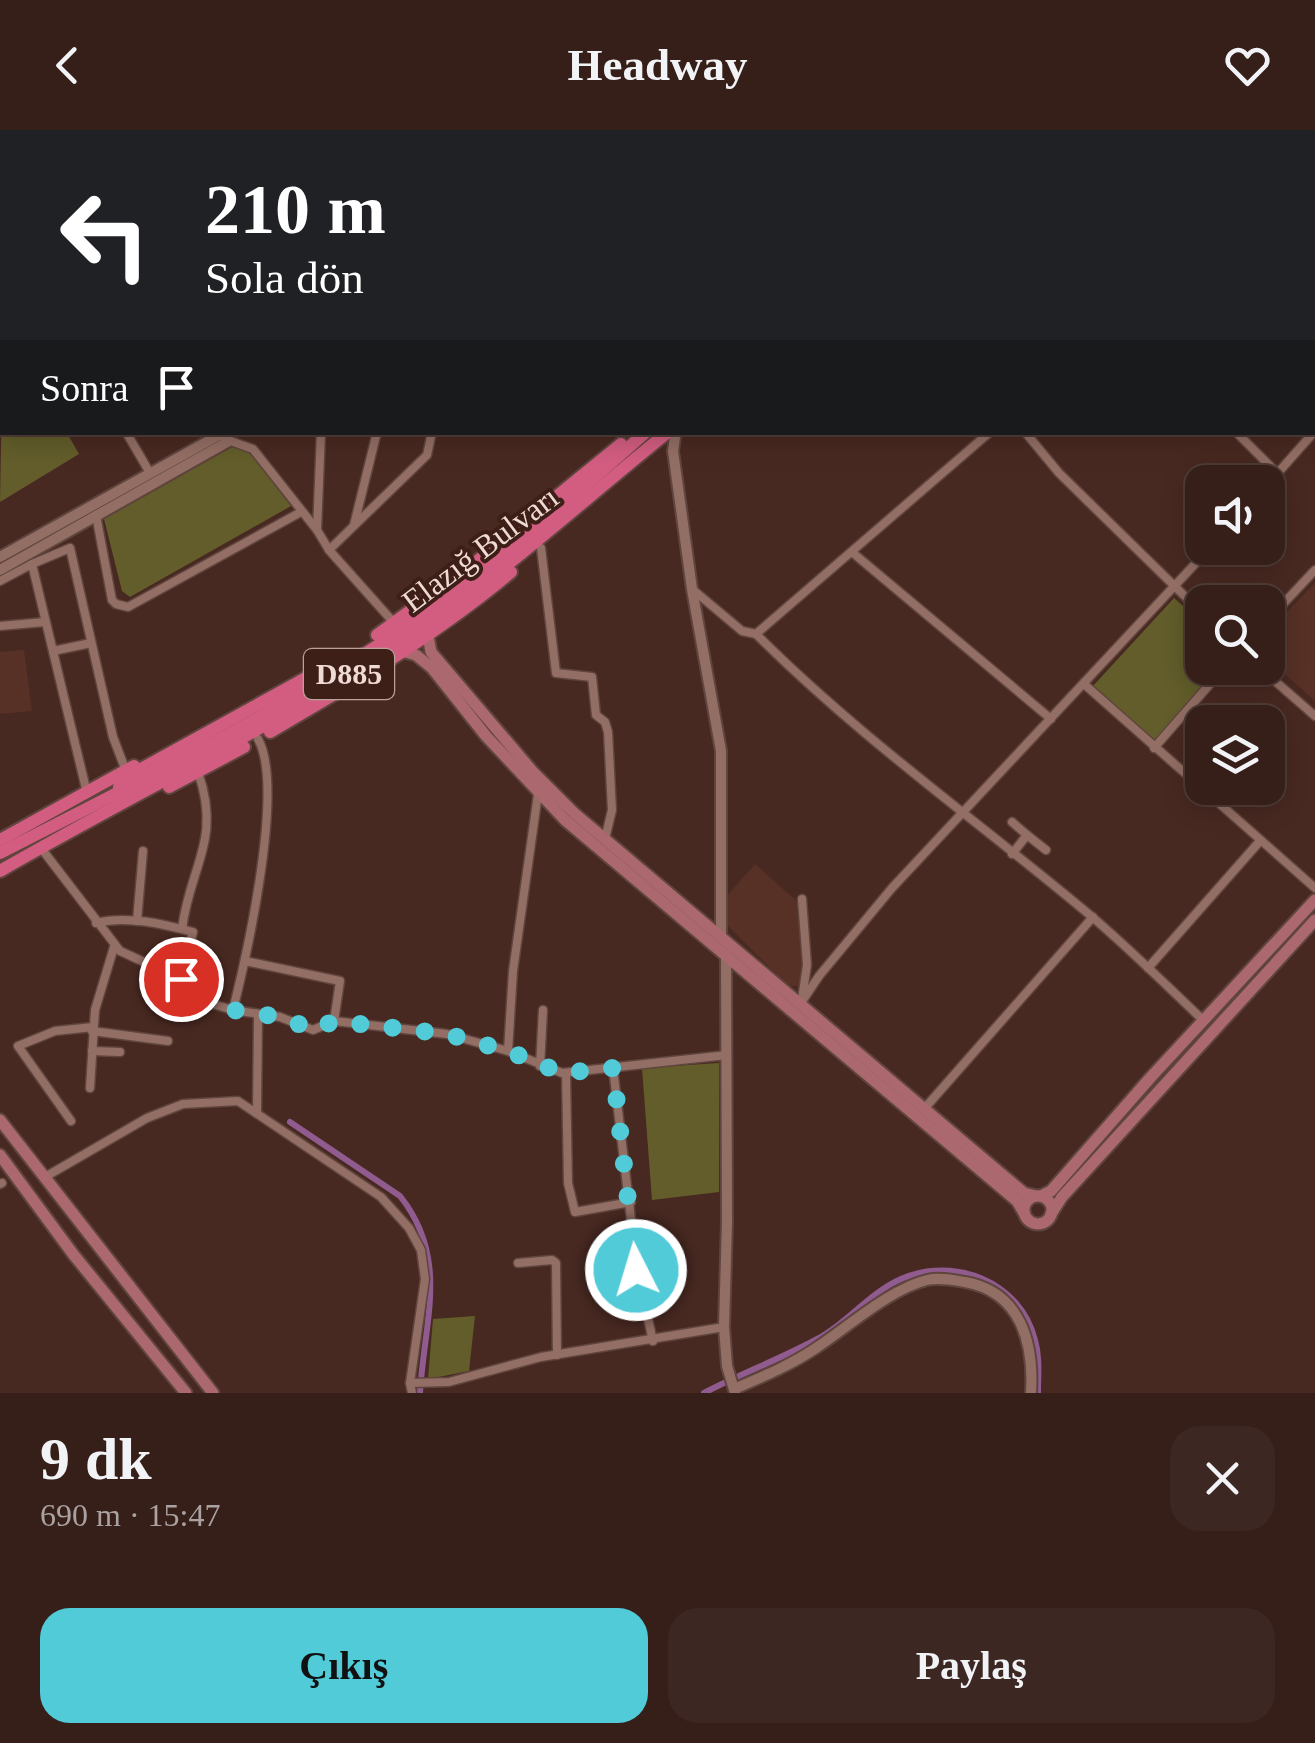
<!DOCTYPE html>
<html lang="tr">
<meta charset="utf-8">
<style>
:root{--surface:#361f19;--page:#3d2722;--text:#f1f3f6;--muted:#aaa2a2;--line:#503d38;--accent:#52cbd9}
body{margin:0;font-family:"Times New Roman",serif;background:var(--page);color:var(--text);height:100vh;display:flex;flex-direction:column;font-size:38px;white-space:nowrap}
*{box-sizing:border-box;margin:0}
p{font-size:32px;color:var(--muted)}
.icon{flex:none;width:55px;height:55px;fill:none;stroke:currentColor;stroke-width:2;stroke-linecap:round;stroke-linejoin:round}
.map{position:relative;height:1263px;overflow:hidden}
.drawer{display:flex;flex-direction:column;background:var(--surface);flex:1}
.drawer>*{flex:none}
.banner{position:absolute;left:0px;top:0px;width:1315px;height:305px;box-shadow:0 5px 25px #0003,0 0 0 2px var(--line);background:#202124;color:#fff;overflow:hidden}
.fabs{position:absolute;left:1185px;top:335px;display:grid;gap:20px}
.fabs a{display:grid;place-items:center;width:100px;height:100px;border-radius:20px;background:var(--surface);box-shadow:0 5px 25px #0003,0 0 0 2px var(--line);font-size:50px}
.pin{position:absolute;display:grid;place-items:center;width:85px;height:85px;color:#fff;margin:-42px;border:5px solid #fff;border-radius:50%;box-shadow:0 2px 10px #0007}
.me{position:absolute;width:110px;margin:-55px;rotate:355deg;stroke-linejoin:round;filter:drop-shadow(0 0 8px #0008)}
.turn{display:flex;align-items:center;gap:35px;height:210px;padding:0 40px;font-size:45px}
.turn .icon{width:130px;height:130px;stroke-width:2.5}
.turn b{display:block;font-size:70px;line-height:85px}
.then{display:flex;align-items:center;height:95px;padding:0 40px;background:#0003;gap:20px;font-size:38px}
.round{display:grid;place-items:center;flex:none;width:105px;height:105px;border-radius:30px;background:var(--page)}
.summary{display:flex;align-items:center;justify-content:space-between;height:170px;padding:0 40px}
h1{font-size:60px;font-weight:700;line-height:75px}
.button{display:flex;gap:20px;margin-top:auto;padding:20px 40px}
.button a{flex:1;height:115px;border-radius:30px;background:var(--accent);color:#111;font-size:40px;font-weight:700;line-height:115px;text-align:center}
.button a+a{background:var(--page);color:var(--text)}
header{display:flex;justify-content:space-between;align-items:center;height:130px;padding:0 40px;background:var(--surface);font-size:45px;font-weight:700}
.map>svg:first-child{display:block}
</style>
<header><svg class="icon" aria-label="back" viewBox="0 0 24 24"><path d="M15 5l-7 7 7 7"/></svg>Headway<svg class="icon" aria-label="heart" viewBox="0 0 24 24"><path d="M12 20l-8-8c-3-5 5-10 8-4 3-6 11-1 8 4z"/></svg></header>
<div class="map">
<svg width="1315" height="1263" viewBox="0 0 1315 1263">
<rect width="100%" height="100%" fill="#482921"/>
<!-- built -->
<g fill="#573026">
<path d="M1315 453V571L1268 529V501Z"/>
<path d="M24 520 32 581 0 584V522Z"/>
<path d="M755 734 800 774 804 856H788L728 796 726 767Z"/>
</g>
<!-- green -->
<g fill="#625d2a">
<path d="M2 262V302L67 303 79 324 0 372Z"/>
<path d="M234 316 245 317 291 376 130 467 122 461 104 389Z"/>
<path d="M1174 468 1202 493V538H1220L1155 611 1093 556Z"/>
<path d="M719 933V1062L652 1070 642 938Z"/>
<path d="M475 1186 469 1241 428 1249 433 1189Z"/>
</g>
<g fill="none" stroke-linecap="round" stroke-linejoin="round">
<!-- canal -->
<g stroke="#905b8f" stroke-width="6">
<path d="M290 992 400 1066C450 1129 424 1191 420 1263"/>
<path d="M704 1263C742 1243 783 1228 821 1207 849 1191 871 1162 901 1149 954 1126 1020 1151 1035 1210 1040 1227 1038 1245 1038 1263"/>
</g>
<defs>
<g id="minor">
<path d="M632 0V2"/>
<path d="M329 2 333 0"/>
<path d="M1299 2 1302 0"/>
<path d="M1312 174 1315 177"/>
<path d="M0 203 2 201"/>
<path d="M126 302 150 343"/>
<path d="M321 302 317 400 329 420 395 494"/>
<path d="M1025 302 1059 343 1202 483"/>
<path d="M1236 302 1277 343"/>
<path d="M225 309 253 319 317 400"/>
<path d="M1268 354 1315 301"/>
<path d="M96 385 112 470 116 474 128 477 301 382"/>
<path d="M354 395 377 302"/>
<path d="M541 418 556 543 592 547 596 585 605 592 608 602 612 680 605 709"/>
<path d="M329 420 427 325 432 302"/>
<path d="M853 423 1051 589"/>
<path d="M0 451 32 434"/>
<path d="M692 459 742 501 756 504 990 302"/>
<path d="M1268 490 1315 440"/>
<path d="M0 496 45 492"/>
<path d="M756 504C860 608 979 692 1091 786 1130 819 1167 856 1204 891"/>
<path d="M53 521 91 513"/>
<path d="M1260 538 1315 586"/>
<path d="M1084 554 1315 758"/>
<path d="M1154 618 1224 538"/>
<path d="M87 663 32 434 70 418 113 607 126 641"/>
<path d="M1012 692 1027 705 1012 724"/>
<path d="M1027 705 1046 720"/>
<path d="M41 718 120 821 181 849 199 870 233 880 280 887 313 900 334 891 447 904 508 921 562 943 727 925"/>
<path d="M137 791 143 721"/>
<path d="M96 793C127 785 163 794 193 802L181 849"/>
<path d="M182 799C190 735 222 711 198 642"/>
<path d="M245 831 340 851 334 891"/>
<path d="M1148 838 1260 711"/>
<path d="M802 869 807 835 802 769"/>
<path d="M801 873 819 846 892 758 1210 418"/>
<path d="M233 880C247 824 285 657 258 609"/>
<path d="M92 901 168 911"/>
<path d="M92 921 120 922"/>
<path d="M508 921 513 841 538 664"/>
<path d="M540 936 543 880"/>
<path d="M613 938 637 1140 653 1211"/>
<path d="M566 943 568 1053 575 1082 631 1072"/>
<path d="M90 958 95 880 114 817"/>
<path d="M924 979 1093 787"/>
<path d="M257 983 258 885"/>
<path d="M71 991 18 916 55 901 93 897"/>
<path d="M45 1047 147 988 183 974 238 971 381 1067 409 1098 421 1120 425 1149 410 1253 412 1263"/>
<path d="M0 1054 2 1053"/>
<path d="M518 1133 552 1130 556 1133 557 1225"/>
<path d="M410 1253 449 1252 541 1227 724 1197"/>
</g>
<g id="tertiary">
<path d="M675 307 673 321 692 459 721 621V805"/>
<path d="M0 427 219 305"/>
<path d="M0 440 229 311"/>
<path d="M726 825 727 1092 724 1197 727 1236 735 1263"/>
<path d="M734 1259C762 1247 791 1235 816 1218 848 1197 890 1159 927 1150 939 1147 953 1150 965 1152 1021 1162 1034 1213 1031 1263"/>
</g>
<g id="secondary">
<path d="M428 506 431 522 533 642 574 683 1024 1063 1036 1066"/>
<path d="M405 522 416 525 432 538 486 606 565 690 1017 1071 1024 1083"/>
<path d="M0 990 213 1263"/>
<path d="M0 1025 73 1124 186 1263"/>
<path d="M1041 1066 1051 1061 1151 947 1315 770"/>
<circle cx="1038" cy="1080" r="14"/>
<path d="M1051 1084 1062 1067 1315 790"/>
</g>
<g id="trunk">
<path d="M975 2 978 0"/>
<path d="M988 2 991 0"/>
<path d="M1010 2 1013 0"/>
<path d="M377 505 474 434 621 314"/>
<path d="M270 602C354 553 436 505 511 442"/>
<path d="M119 657 132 644 344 527"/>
<path d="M169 657 244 617"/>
<path d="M0 710 134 636"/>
<path d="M0 723C134 654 273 587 398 502 486 442 566 373 646 302"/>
<path d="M0 741C137 662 280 594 411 506 502 445 582 371 668 302"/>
</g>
</defs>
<!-- minor casing -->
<use href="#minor" stroke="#5f453e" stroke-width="11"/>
<!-- tertiary casing -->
<use href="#tertiary" stroke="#5f453e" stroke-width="14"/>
<!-- secondary casing -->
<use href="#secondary" stroke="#5f453e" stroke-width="15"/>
<!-- trunk casing -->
<use href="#trunk" stroke="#5f453e" stroke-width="16"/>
<!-- minor -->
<use href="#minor" stroke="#936e64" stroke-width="8"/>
<!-- tertiary -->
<use href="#tertiary" stroke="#936e64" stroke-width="10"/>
<!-- secondary -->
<use href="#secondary" stroke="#ab686f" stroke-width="11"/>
<!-- trunk -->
<use href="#trunk" stroke="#d25d81" stroke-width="12"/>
<defs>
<g id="rail">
<path d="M303 2 307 0"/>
<path d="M0 186 2 184"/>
</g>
</defs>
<!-- rail casing -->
<use href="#rail" stroke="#a78e87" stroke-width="6"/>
<!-- rail -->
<use href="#rail" stroke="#3d1f17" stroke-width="2.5" stroke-dasharray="8" stroke-linecap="butt"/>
</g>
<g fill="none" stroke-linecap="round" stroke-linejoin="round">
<!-- route -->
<path stroke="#52cbd9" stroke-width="18" stroke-dasharray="0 32.4" d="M181 849C208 885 243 879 283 888 294 891 303 897 314 900L334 891 447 904 508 921 562 943 613 938 636 1140"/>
</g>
<g text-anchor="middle" stroke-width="8" stroke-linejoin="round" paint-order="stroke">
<!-- shield labels -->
<rect fill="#3d1f17" stroke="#baa29b" stroke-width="2.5" x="304" y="519" width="90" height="50" rx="8"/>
<g font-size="30" font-weight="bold" fill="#efdad4">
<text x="349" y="554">D885</text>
</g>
<!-- street labels -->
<g font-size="32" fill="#efdad4" stroke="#3d1f17">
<text transform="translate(480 419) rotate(-37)" y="11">Elazığ Bulvarı</text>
</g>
</g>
</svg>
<div class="fabs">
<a><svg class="icon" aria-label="sound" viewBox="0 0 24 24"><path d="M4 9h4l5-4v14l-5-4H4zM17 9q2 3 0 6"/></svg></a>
<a><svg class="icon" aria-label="search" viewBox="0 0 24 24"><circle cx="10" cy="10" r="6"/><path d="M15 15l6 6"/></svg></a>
<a><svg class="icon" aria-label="layers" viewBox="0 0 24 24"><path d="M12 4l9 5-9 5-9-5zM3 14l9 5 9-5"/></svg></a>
</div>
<div class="pin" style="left:181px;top:849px;background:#d93025"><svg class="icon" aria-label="arrive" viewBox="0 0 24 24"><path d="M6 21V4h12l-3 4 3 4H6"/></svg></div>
<svg class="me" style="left:636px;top:1140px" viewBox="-20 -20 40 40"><circle r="17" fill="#52cbd9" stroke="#fff" stroke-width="3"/><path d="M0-11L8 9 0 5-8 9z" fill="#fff"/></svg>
<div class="banner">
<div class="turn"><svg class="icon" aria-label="left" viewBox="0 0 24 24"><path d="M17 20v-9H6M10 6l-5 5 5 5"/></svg><div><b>210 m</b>Sola dön</div></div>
<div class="then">Sonra<svg class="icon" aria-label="arrive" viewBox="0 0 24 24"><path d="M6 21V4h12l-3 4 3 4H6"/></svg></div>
</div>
</div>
<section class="drawer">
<div class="summary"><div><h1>9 dk</h1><p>690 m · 15:47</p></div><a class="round"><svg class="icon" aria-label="close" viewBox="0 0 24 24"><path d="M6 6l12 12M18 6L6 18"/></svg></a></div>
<div class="button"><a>Çıkış</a><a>Paylaş</a></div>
</section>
